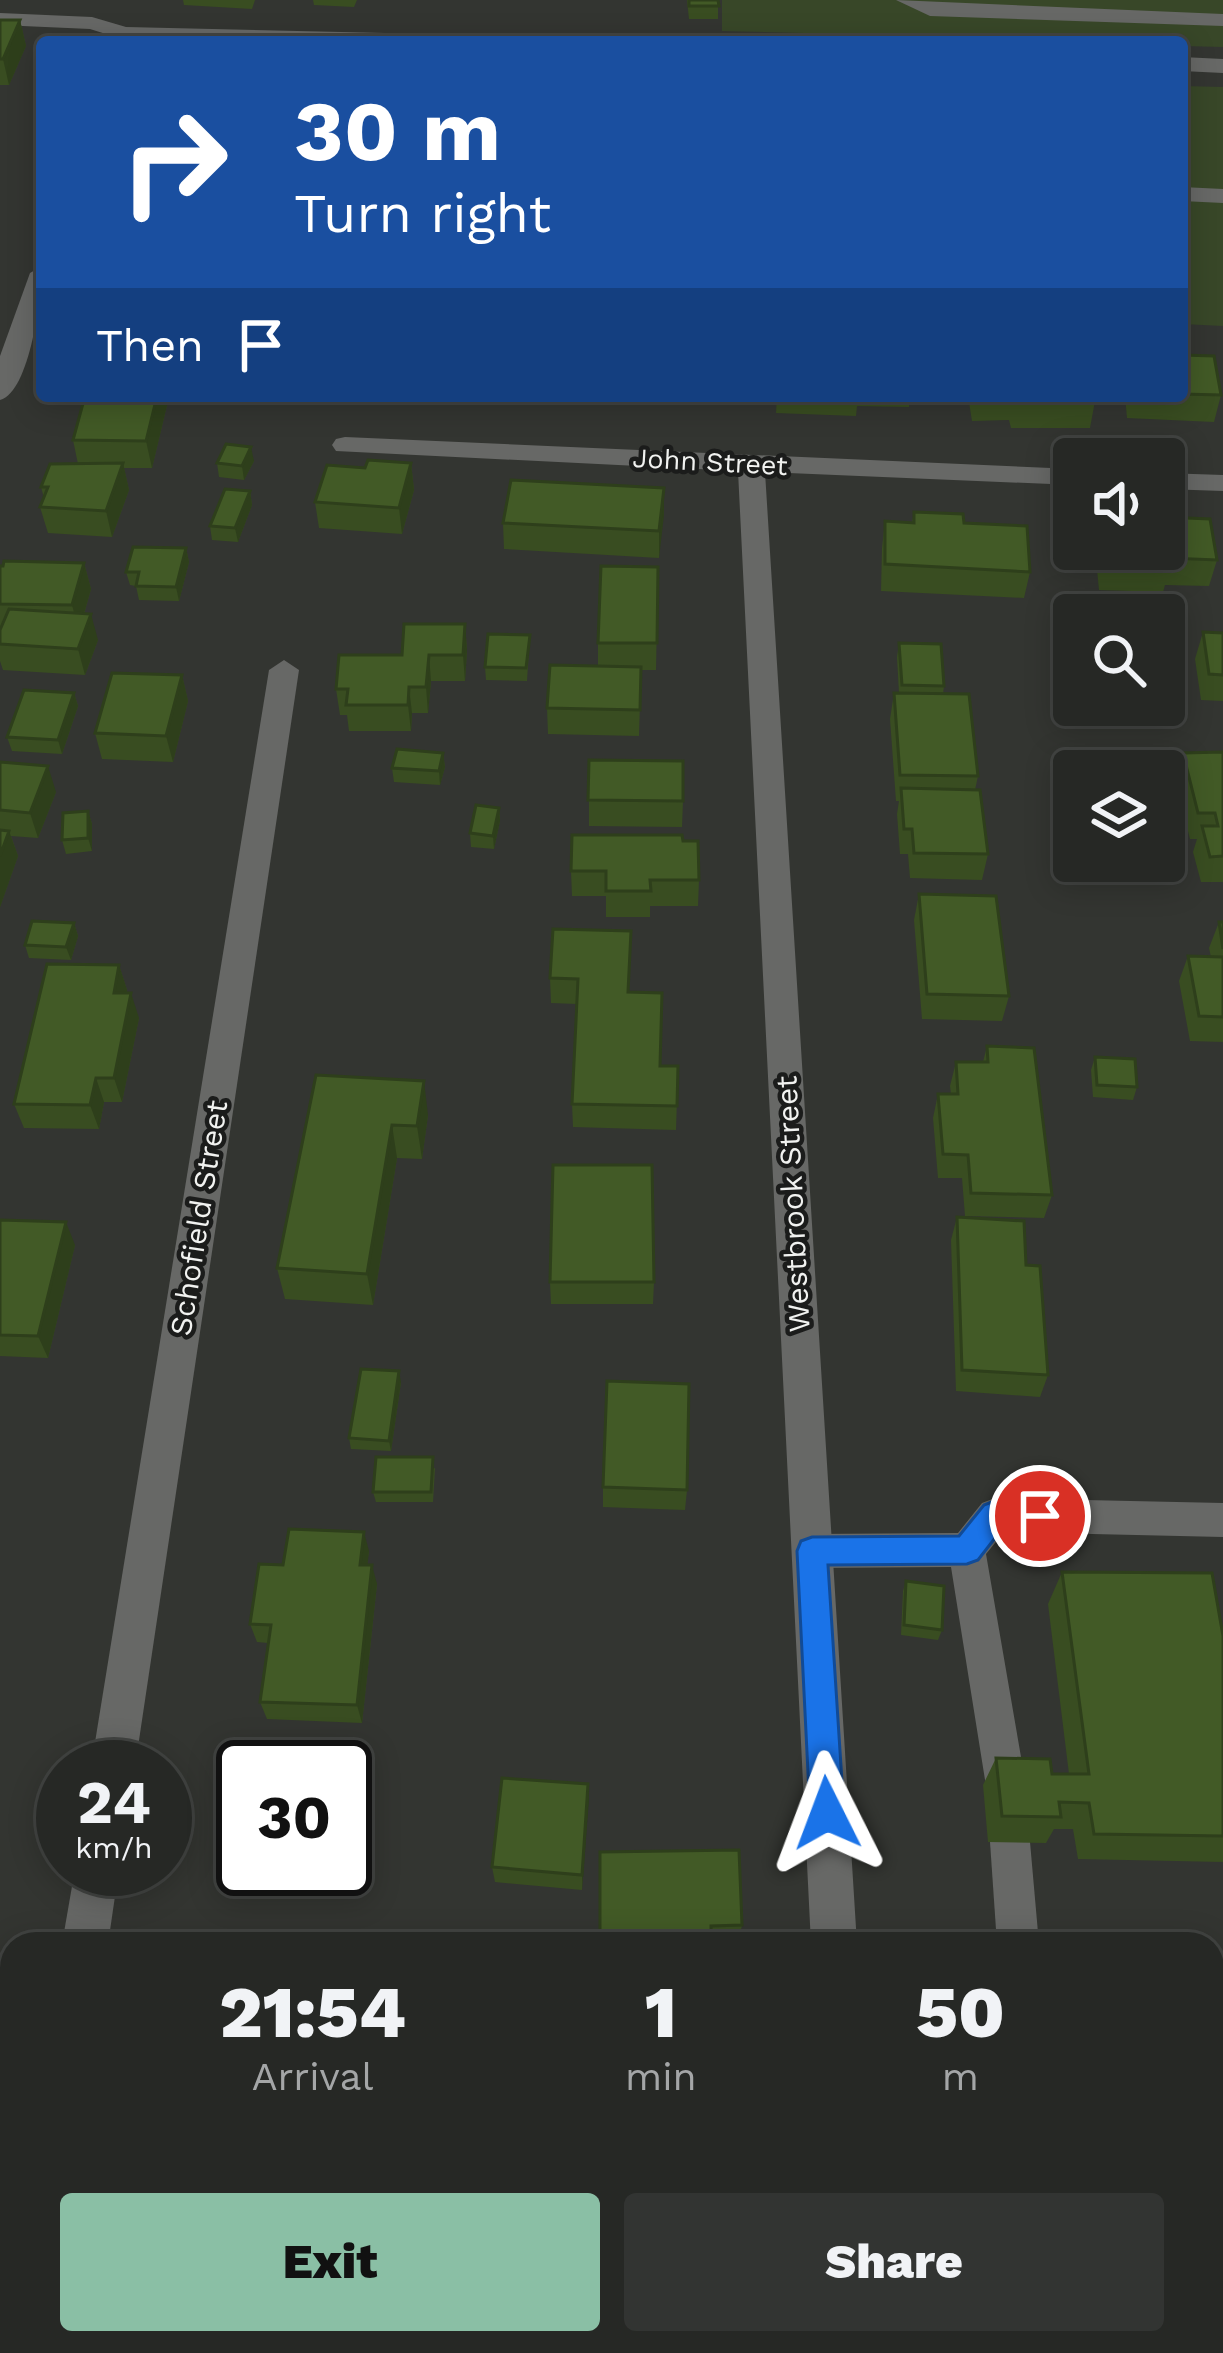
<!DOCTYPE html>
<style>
:root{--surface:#262825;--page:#323432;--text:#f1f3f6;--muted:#a4a6a7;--line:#424442;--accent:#8abfa5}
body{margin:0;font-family:"Work Sans",sans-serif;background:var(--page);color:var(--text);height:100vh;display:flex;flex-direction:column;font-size:45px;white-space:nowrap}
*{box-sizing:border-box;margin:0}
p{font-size:39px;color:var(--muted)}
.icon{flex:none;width:66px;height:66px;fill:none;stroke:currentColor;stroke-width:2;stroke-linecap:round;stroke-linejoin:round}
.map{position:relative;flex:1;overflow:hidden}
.panel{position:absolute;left:0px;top:1932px;width:1224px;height:423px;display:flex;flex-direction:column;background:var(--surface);border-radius:36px 36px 0 0;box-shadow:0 6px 30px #0003,0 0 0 3px var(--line)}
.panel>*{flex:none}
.guide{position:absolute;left:36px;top:36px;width:1152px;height:366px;border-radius:12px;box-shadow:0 6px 30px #0003,0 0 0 3px var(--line);background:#1a4fa0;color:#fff;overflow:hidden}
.fabs{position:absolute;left:1053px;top:438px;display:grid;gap:24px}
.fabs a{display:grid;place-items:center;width:132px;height:132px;border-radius:12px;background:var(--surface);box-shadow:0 6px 30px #0003,0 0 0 3px var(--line);font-size:60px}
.speed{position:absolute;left:36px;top:1740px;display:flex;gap:24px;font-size:60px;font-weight:700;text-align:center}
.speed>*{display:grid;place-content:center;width:156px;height:156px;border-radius:50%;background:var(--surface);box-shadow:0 6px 30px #0003,0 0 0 3px var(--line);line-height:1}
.speed small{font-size:30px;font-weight:400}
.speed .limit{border:6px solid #111;border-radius:18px;background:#fff;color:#111}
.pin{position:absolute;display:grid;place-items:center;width:102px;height:102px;color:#fff;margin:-51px;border:6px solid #fff;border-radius:50%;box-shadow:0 3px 12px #0007}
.me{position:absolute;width:132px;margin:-66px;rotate:357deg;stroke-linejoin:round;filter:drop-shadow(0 0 9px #0008)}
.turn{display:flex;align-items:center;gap:42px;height:252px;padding:0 60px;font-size:54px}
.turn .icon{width:156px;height:156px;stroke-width:2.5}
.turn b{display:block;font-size:84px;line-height:102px}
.then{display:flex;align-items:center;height:114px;padding:0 60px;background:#0003;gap:24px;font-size:45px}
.eta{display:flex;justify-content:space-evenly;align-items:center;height:204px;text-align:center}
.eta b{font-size:72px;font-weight:800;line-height:84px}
.cta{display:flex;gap:24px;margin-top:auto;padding:24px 60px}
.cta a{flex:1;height:138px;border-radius:12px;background:var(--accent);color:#111;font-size:48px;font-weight:800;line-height:138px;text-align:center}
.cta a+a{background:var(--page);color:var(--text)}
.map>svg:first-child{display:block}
</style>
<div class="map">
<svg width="1223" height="2353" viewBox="0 0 1223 2353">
<rect width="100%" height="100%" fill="#333531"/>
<!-- green -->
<g fill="#384728">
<path d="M722 0H1223V47L1182 46V42L722 31Z"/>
<path d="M1182 86 1223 87V326L1182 324Z"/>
<path d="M1223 2310V2353H1099L1128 2343H1212V2314Z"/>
</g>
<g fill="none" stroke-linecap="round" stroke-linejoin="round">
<!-- lane -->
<g fill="#676866" fill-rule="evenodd">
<path d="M896 0 1223 14V26L930 16Z"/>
<path d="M1182 187 1223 189V203L1182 201Z"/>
<path d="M995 1498 1223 1503V1537L1004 1532 986 1554 1026 1786 1020 1800 1006 1806 992 1800 986 1786 951 1567 812 1568 799 1563 793 1551 799 1539 812 1534 958 1533 982 1503Z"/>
<path d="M1010 1822 1024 1828 1030 1842 1039 1944H997L990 1842 996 1828Z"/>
</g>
<!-- street -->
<g fill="#676866" fill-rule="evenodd">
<path d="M0 13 92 17 126 27 472 35 483 42 125 40 90 29 0 25Z"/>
<path d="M1182 57 1223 59V73L1182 71Z"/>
<path d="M42 266C42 294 30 392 0 400V356L30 273Z"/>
<path d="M345 437 1074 469V485L765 472 857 1944H811L738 471 336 451 332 445 336 439Z"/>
<path d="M1164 473 1223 475V491L1164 489Z"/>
<path d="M284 660 299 670 135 1767H91L269 670Z"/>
<path d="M75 1869H119L108 1944H62Z"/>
<path d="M12 2322V2343H48L46 2353H0L5 2325Z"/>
</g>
<!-- secondary -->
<g fill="#838482" fill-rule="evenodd">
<path d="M1223 2089V2137L1212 2140V2092Z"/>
<path d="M459 2343H536L532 2353H455Z"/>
</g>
</g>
<!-- wall -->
<g fill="#394d21">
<path d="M183 0H255L252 9 184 5Z"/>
<path d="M313 0H357L354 7 314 5Z"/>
<path d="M687 0H718V19H689Z"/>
<path d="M0 20H20L26 46 9 85H0Z"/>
<path d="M1182 355 1221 395 1214 422 1127 418 1125 396H1182Z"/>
<path d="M563 396H586V399L563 398Z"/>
<path d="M777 396H910L909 407 857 406 856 416 776 413Z"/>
<path d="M968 396H1094L1095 401 1090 428H1011L1009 420 972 421Z"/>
<path d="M168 401 152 468H124L129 490 112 537 48 533 40 507 44 498 41 487 78 464 73 440Z"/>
<path d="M254 461 244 480 219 477 217 463Z"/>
<path d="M411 463 414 490 402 534 319 528 315 502 365 468Z"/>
<path d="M664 488 659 558 504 549 503 523Z"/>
<path d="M250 491 252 505 238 542 212 540 210 526Z"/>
<path d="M914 512 964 523 1030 572 1024 598 881 591 882 548 885 521 912 523Z"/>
<path d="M186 548 189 562 179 601 139 600 136 586 130 585 126 572Z"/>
<path d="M1095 549H1164L1217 560 1209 586 1165 585 1163 592 1099 590Z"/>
<path d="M84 563 91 589 84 614 98 640 85 675 3 670 0 661V566Z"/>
<path d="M658 567 656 670H641L639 736 548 734 547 708 598 666V643Z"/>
<path d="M465 624 467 650 465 681H431L428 713H412L411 731H349L347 715H340L336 689Z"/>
<path d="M1203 632 1223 633V701L1201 700 1195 659Z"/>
<path d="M530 635 527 681 486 680 485 667Z"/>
<path d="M899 643 944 686 943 694 978 776 975 790 988 854 982 880 910 878 908 854H900L897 814 899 801H896L890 719 894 693H899L897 657Z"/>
<path d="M182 675 188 701 173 762 102 759 95 733Z"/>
<path d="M74 693 78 706 62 754 12 751 7 737Z"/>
<path d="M1084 705H1127L1126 707Z"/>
<path d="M1223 752V882H1201L1193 852 1197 839H1190L1175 779 1183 753Z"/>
<path d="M443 753 445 767 440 785 394 782 392 768Z"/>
<path d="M589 760 683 801 682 827 589 826Z"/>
<path d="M0 762 56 792 38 838 11 836 18 856 0 907Z"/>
<path d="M499 808 500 821 494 849 471 847 470 833Z"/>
<path d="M88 811 92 824V851L66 854 62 840Z"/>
<path d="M683 841 699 880 698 906H650V917H606V896H572L571 871Z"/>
<path d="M919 894 1009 996 1002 1021 922 1019 914 920Z"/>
<path d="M1219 922H1223V1042L1190 1041 1179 981 1188 956 1211 957 1209 948Z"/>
<path d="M74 923 78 936 71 960 29 958 25 945Z"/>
<path d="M553 929 629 992 660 1066H678L676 1130 573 1127 572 1104 577 1004 551 1003 550 978Z"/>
<path d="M119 965 127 990 126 993 139 1018 122 1102H104L99 1129 24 1128 14 1104Z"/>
<path d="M987 1046 1052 1195 1044 1218 965 1216 962 1178H938L933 1118 938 1094H951L950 1086 956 1062H983Z"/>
<path d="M1095 1057 1137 1087 1133 1100 1093 1097 1091 1070Z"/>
<path d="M316 1075 428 1115 422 1159 397 1158 373 1305 285 1299 277 1268Z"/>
<path d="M957 1217 1026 1265 1048 1375 1040 1397 956 1391 951 1240Z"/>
<path d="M0 1220 75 1245 48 1358 0 1356Z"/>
<path d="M550 1282H654L653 1304H551Z"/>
<path d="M401 1382 391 1451 351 1449 349 1438Z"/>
<path d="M435 1468 433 1502H376L373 1492Z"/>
<path d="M603 1487 687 1490 685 1510 603 1507Z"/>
<path d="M369 1551 367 1565 377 1584 362 1723 267 1719 260 1702 268 1643 257 1642 250 1624 283 1565Z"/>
<path d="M1062 1572 1223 1636V1862L1078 1859 1073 1829H1054L1046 1843 988 1842 983 1785 996 1758 1052 1774H1069L1048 1604Z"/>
<path d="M906 1581 942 1630 938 1640 901 1635 903 1591Z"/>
<path d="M588 1784 582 1890 495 1882 492 1867Z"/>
<path d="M600 1852 742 1925 739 1939 711 1940Z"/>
</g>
<!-- shaded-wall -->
<g fill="#2e3f1b">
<path d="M20 20 26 46 9 85 3 59Z"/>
<path d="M157 396H167L168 401 152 468 146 441Z"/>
<path d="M251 447 254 461 244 480 242 466Z"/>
<path d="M123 463 129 490 112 537 106 511Z"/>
<path d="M411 463 414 490 402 534 399 508Z"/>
<path d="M664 488V515L659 558V531Z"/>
<path d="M250 491 252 505 238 542 235 528Z"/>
<path d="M186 548 189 562 179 601 176 587Z"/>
<path d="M84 563 91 589 79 631 72 605Z"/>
<path d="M91 614 98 640 85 675 78 649Z"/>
<path d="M465 624 467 650 465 681 463 655Z"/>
<path d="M429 655 431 681 428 713 426 687Z"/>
<path d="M182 675 188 701 173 762 166 736Z"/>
<path d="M409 687 412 713 411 731 408 705Z"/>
<path d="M74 693 78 706 62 754 58 740Z"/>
<path d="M443 753 445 767 440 785 439 771Z"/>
<path d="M48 766 56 792 38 838 30 813Z"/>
<path d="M499 808 500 821 494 849 493 836Z"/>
<path d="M88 811 92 824V851L88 838Z"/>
<path d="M9 831 18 856 0 907V856Z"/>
<path d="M74 923 78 936 71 960 66 947Z"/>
<path d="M119 965 127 990 121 1018 114 993Z"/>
<path d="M131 993 139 1018 122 1102 114 1078Z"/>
<path d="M96 1078 104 1102 99 1129 90 1105Z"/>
<path d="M424 1081 428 1115 422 1159 417 1126Z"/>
<path d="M392 1125 397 1158 373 1305 367 1274Z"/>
<path d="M66 1222 75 1245 48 1358 38 1336Z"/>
<path d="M399 1371 401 1382 391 1451 389 1441Z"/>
<path d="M364 1532 369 1551 365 1585 360 1565Z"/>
<path d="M372 1565 377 1584 362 1723 357 1705Z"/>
<path d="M588 1784 589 1800 582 1890V1875Z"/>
</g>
<!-- building -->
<g fill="#425a26" stroke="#2e3f1b" stroke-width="3">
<path d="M689 0H718L719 6H689Z"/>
<path d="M0 20H20L3 59H0Z"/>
<path d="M196 37 252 40 251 42H194Z"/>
<path d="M1182 355 1214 356 1221 395 1182 394Z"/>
<path d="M85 396H157L146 441 73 440Z"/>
<path d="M1015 396H1094L1095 401H1016Z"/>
<path d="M226 444 251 447 242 466 217 463Z"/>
<path d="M368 460 411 463 399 508 315 502 327 465 365 468Z"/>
<path d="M123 463 106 511 40 507 48 487H41L50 464Z"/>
<path d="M511 480 664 488 659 531 503 523Z"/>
<path d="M225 489 250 491 235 528 210 526Z"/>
<path d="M914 512 963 514 964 523 1027 526 1030 572 885 564V521L914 523Z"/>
<path d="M1164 517 1210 519 1217 560 1169 558 1170 566 1105 564 1103 549H1164Z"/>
<path d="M133 547 186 548 176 587 136 586 139 572H126Z"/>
<path d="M4 561 84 563 72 605 0 604V566H3Z"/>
<path d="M601 566 658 567 657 643H598Z"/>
<path d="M9 609 91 614 78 649 0 644V630Z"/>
<path d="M404 624H465L463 655H429L426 687H409L408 705H346L348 689H336L339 655H402Z"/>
<path d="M1203 632 1223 633V675L1209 674Z"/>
<path d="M488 634 530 635 526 668 485 667Z"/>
<path d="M899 643 941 644 944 686 902 685Z"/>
<path d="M550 665 641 667 640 710 547 708Z"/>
<path d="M112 673 182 675 166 736 95 733Z"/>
<path d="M24 690 74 693 58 740 7 737Z"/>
<path d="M894 693 969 694 978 776 900 775Z"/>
<path d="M397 749 443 753 439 771 392 768Z"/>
<path d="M1223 752V856L1210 857 1202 826H1218L1215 813H1198L1183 753Z"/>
<path d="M589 760 683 761V801L588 800Z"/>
<path d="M0 762 48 766 30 813 0 810Z"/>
<path d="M901 788 980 790 988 854 914 853 912 829H904Z"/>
<path d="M476 805 499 808 493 836 470 833Z"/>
<path d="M88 811V838L62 840 63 813Z"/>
<path d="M0 830 9 831 0 856Z"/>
<path d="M572 835H682L683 841H698L699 880H650L651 891H606V871H571Z"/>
<path d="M919 894 996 896 1009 996 927 994Z"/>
<path d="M32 921 74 923 66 947 25 945Z"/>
<path d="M1219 922H1223V949Z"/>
<path d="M553 929 631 931 628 992 662 993 660 1066H678L677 1106 572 1104 578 979 550 978Z"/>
<path d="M1188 956 1223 957V1017L1199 1016Z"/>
<path d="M47 964 119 965 114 993H131L114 1078H96L90 1105 14 1104Z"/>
<path d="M987 1046 1034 1048 1052 1195 971 1193 968 1155 943 1154 938 1094H958L956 1062H988Z"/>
<path d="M1095 1057 1135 1059 1137 1087 1097 1085Z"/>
<path d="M316 1075 424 1081 417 1126 392 1125 367 1274 277 1268Z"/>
<path d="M553 1165H652L654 1282H550Z"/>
<path d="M957 1217 1024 1221 1026 1265 1040 1266 1048 1375 962 1370Z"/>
<path d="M0 1220 66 1222 38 1336 0 1335Z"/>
<path d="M361 1369 399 1371 389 1441 349 1438Z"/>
<path d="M607 1381 689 1384 687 1490 603 1487Z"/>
<path d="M376 1457H433L431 1492H373Z"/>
<path d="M289 1529 364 1532 360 1565H372L357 1705 260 1702 271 1625 250 1624 259 1564 283 1565Z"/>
<path d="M1062 1572 1212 1573 1223 1636V1836L1094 1834 1089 1803 1059 1802 1061 1817 1002 1816 996 1758 1050 1759 1052 1774H1089Z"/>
<path d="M906 1581 944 1586 942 1630 904 1625Z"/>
<path d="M502 1778 588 1784 582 1875 492 1867Z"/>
<path d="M739 1850 742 1925 711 1926V1944H600V1852Z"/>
<path d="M422 1942 481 1943 422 1944Z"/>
</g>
<!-- route -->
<path fill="#1a73e8" stroke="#114b97" stroke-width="3" d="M994 1501 1051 1506 1055 1516 1051 1526 1002 1529 978 1560 967 1564 828 1565 844 1813 839 1825 827 1830 815 1825 810 1813 797 1551 801 1541 812 1537 959 1536 984 1505Z"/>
<g text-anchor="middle" stroke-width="9" stroke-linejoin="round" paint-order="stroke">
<!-- far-street labels -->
<g font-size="27" fill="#f1f2f0" stroke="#1b1c1b">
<text transform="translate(710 462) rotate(3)" y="9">John Street</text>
</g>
<!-- street labels -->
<g font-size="30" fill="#f1f2f0" stroke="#1b1c1b">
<text transform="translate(793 1204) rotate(-93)" y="10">Westbrook Street</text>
<text transform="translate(199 1218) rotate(-81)" y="10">Schofield Street</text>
</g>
</g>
</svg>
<div class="fabs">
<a><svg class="icon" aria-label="sound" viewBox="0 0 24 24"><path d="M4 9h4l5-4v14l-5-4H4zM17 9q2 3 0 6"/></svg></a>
<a><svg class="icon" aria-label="search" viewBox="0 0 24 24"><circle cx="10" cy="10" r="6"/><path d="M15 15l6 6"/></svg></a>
<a><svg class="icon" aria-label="layers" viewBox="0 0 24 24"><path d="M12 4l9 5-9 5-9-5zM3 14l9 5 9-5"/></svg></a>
</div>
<div class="speed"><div>24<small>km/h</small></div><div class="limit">30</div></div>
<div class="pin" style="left:1040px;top:1516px;background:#d93025"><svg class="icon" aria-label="arrive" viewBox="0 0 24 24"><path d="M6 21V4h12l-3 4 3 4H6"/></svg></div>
<svg class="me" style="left:827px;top:1813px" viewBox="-20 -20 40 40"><path d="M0-17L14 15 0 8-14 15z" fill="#1a73e8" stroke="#fff" stroke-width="4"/></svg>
<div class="guide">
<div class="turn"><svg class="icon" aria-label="right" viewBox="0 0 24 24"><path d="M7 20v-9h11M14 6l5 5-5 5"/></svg><div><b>30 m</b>Turn right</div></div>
<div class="then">Then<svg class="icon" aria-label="arrive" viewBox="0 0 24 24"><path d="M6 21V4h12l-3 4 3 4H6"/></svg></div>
</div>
<section class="panel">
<div class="eta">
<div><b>21:54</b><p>Arrival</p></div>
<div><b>1</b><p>min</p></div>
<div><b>50</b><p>m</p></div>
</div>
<div class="cta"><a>Exit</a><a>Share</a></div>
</section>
</div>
